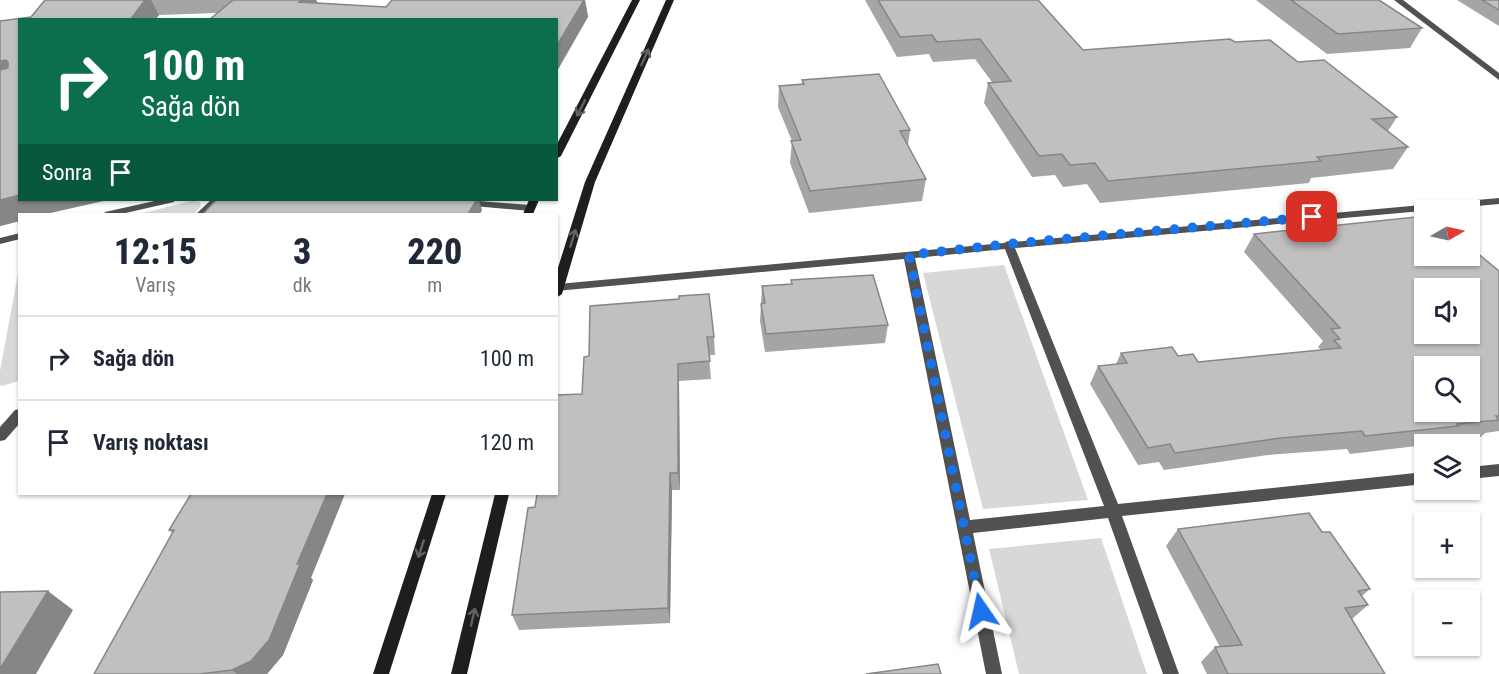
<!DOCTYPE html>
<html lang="tr">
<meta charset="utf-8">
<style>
:root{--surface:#fff;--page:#f6f6f7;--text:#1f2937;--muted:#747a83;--line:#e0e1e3}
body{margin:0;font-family:"Roboto Condensed",sans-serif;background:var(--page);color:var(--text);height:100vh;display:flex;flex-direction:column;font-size:22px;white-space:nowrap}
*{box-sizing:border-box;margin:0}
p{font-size:20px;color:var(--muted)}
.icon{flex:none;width:33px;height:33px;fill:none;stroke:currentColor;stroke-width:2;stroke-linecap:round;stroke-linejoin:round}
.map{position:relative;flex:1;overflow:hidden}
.details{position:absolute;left:18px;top:213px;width:540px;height:282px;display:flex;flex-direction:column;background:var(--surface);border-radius:0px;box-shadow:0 2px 4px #0004}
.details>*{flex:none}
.hud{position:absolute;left:18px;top:18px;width:540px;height:183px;border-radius:0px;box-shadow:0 2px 4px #0004;background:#0b6e4f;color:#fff;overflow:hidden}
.needle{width:39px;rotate:81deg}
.controls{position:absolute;left:1414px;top:200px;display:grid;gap:12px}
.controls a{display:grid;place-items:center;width:66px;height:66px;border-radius:0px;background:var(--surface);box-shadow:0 2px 4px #0004;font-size:30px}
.pin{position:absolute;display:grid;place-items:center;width:51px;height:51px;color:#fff;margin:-26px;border-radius:12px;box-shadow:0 3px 9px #0006}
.me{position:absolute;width:66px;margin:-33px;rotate:349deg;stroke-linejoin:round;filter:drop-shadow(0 0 4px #0008)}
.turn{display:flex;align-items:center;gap:21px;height:126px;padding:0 24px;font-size:27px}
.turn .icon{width:78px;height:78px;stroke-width:2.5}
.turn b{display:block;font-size:42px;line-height:51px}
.then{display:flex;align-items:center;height:57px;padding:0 24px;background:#0003;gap:12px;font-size:22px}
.eta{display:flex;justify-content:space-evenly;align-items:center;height:102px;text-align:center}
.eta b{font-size:36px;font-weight:800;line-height:42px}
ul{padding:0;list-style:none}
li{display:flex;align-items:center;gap:18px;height:84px;padding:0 24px;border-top:2px solid var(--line)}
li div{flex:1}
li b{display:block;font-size:22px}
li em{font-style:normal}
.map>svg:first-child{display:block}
</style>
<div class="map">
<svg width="1499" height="674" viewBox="0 0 1499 674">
<rect width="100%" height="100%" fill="#fff"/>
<!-- green -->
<g fill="#d8d8d8">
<path d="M191 201 200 202 201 206 194 214H139Z"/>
<path d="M1004 265 1088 500 983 509 923 273Z"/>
<path d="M19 268V381L2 386 0 385V371Z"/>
<path d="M1101 538 1147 674H1019L989 549Z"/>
</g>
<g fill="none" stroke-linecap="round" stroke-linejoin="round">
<!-- street -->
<g fill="#515151" fill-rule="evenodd">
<path d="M1394 0H1403L1499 73V80Z"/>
<path d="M1499 198V204L1015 248 1118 504 1425 472V484L1122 516 1179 674H1163L1108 518 973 533 1002 674H986L904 259 556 291 558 284 1004 243 1008 241 1012 242ZM1005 249 1104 506 970 520 915 258Z"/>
<path d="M159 200H175L174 202 121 214H104L105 212Z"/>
<path d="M211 200H221L206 214H196Z"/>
<path d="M466 200 530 205 535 208 530 211 462 205 461 203Z"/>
<path d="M20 233V239L0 244V238Z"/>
<path d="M20 409V423L5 440 0 441V427L15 410Z"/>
<path d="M1499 464V476L1470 479V467Z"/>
</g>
<!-- secondary -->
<g fill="#1e1e1e" fill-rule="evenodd">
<path d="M632 0H640L561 156 556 159V146Z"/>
<path d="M666 0H674L595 182 562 294 556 298V274L585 182Z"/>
<path d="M529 200H539L533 214H523Z"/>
<path d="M432 494H446L389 674H373Z"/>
<path d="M495 494H509L467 674H451Z"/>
</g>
</g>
<!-- wall -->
<g fill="#a5a5a5">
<path d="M45 0H316L318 3 386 7 392 0H585L588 17 556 20 217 13 159 15 155 20H20V221L0 226V21L31 17Z"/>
<path d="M865 0H1038L1083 50 1235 42 1298 62 1397 117 1388 131 1408 147 1393 169 1311 178 1309 183 1100 203 1087 184 1063 187 1055 175 1032 177 984 103 988 83 992 82 975 59 933 62 929 54 897 57Z"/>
<path d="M1256 0H1379L1422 28 1410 48 1327 54Z"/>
<path d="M1457 0H1499V26Z"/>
<path d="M802 80 910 130 908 145 926 179 922 201 809 213 790 163 792 141 778 107 779 86 802 84Z"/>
<path d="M1254 234 1499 271V431L1485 433 1481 437 1443 441 1441 443 1425 444V445L1350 454 1347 449 1268 455 1164 470 1159 462 1138 465 1090 384 1098 366 1116 364 1121 353 1178 356 1198 362 1321 350 1318 347 1323 341 1244 252Z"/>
<path d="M791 280 888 325 885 343 765 352 760 321 762 286 791 284Z"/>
<path d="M679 299 714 337 715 355H709L711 379 679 381 680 490H672L670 623 519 630 512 615 535 507 582 394 589 356Z"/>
<path d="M191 494 311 578 313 580 283 655 267 674H94L172 533 169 530Z"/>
<path d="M1178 529 1322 532 1370 589 1362 596 1368 605 1352 619 1385 674H1207L1201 662 1215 647H1220L1166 546Z"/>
</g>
<!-- shaded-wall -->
<g fill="#868686">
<path d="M145 0H151L159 15 155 20H130Z"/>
<path d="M301 0H316L319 7 299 2Z"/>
<path d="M584 0H585L588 17 556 73V47Z"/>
<path d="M6 60 20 80 0 84V61Z"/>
<path d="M20 195V200H108L46 214H20V221L0 226V200Z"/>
<path d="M473 200H479L482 210 480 214H468Z"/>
<path d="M678 364 679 381 680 490 678 473Z"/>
<path d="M670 473 672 490 670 623 668 608Z"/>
<path d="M327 494H345L311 578 313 580 283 655 267 674H237L232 670 297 564Z"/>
<path d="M48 591 73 610 36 674H0V669Z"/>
</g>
<!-- building -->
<g fill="#c0c0c0" stroke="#868686" stroke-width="1.5" fill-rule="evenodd">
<path d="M45 0H145L130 20H20V195L0 200V70L8 68V62L6 60 0 61V21L31 17Z"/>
<path d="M233 0H301L299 2 386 7 392 0H584L556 47V20H209Z"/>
<path d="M878 0H1038L1083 50 1230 39 1235 42 1270 40 1298 62 1324 60 1397 117 1372 119 1408 147 1317 157 1321 161 1108 181 1095 163 1070 165 1062 154 1039 156 988 83 1011 81 980 39 937 42 932 35 900 37Z"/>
<path d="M1291 0H1379L1422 28 1338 34Z"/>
<path d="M1482 0H1499V10Z"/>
<path d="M879 74 910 130 900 131 926 179 810 191 791 141 801 140 779 86 804 84 802 80Z"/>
<path d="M216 200H473H472L476 201 468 214H203Z"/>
<path d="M1425 216V255H1470V247L1499 271V416H1496L1499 420 1457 424 1458 426 1365 436 1362 431 1281 438 1175 453 1170 444 1148 448 1098 366 1127 363 1121 353 1172 347 1178 356 1193 354 1198 362 1341 348 1334 340 1340 339 1331 329 1340 328 1254 234ZM1425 288H1470V333H1425ZM1425 366H1470V411H1425Z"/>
<path d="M873 275 888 325 766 334 761 304 765 303 762 286 792 284 791 280Z"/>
<path d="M709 294 714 337H707L710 361 678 364V473H670L668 608 512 615 528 508 535 507 537 494H556V395L582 394 584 357 589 356 590 306 679 299V296Z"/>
<path d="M191 494H327L297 564H300L269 640 251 661 232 670 200 674H94L174 530H169Z"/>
<path d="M1309 513 1322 532H1330L1370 589 1358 591 1368 605 1345 608 1385 674H1228L1215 647 1242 645 1178 529Z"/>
<path d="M48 591 0 669V592Z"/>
<path d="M938 664 941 674H866Z"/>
</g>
<!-- one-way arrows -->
<defs><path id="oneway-shaft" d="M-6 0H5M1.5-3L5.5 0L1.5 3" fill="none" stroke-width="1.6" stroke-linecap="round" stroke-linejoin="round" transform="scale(1.5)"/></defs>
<g stroke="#626262">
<use href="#oneway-shaft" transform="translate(645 57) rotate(-66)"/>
<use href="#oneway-shaft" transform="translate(581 108) rotate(117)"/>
<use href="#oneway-shaft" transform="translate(573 238) rotate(-73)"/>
<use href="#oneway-shaft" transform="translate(421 549) rotate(108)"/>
<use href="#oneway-shaft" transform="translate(473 617) rotate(-77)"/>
</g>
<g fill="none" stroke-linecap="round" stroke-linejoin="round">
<!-- route -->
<path stroke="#1a73e8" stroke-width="10" stroke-dasharray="0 18" d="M981 611 909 255 1008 244 1312 217"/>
</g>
</svg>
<div class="controls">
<a><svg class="needle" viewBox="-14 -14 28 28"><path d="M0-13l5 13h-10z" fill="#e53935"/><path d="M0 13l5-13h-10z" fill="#747a83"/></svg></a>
<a><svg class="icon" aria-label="sound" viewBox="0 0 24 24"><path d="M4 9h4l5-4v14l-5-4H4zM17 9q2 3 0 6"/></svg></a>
<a><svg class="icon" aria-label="search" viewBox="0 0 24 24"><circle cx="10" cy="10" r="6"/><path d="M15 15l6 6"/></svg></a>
<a><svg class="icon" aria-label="layers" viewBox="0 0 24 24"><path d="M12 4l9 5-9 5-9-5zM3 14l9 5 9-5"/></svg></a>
<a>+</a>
<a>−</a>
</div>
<div class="pin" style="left:1312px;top:217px;background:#d93025"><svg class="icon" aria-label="arrive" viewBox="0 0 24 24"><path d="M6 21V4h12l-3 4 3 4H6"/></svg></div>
<svg class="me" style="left:981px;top:611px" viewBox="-20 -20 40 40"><path d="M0-17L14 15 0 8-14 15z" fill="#1a73e8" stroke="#fff" stroke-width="4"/></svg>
<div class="hud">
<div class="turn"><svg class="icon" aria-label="right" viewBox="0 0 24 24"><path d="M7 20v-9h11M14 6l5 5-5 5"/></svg><div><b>100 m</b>Sağa dön</div></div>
<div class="then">Sonra<svg class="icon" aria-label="arrive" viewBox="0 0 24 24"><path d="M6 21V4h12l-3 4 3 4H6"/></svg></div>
</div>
<section class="details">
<div class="eta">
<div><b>12:15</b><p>Varış</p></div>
<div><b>3</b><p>dk</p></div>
<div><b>220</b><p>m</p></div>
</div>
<ul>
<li><svg class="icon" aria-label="right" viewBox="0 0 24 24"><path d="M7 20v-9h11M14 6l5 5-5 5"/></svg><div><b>Sağa dön</b></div><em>100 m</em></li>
<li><svg class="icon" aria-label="arrive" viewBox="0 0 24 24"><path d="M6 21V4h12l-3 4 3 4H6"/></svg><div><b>Varış noktası</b></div><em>120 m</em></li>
</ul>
</section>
</div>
